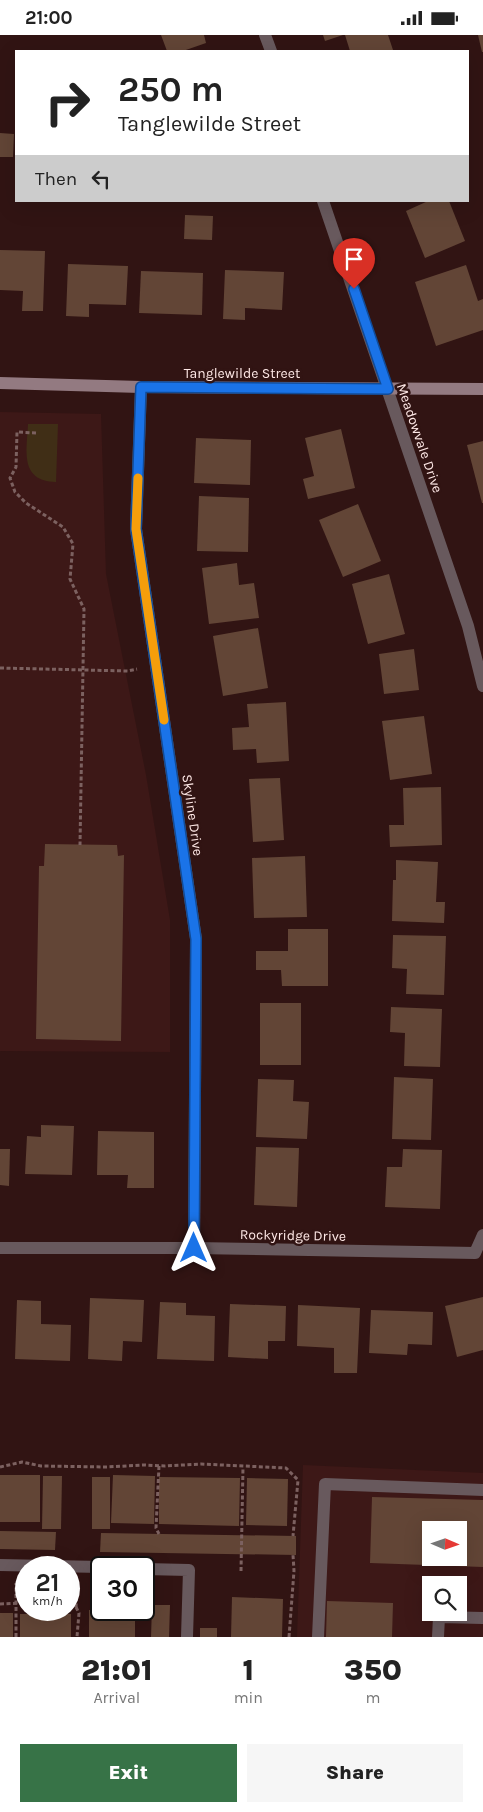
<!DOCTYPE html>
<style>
:root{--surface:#fff;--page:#f6f6f6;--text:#222;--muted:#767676;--accent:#377347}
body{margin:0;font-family:Karla,sans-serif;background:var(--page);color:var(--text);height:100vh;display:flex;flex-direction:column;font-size:19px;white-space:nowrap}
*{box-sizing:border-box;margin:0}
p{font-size:16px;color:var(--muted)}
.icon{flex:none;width:28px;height:28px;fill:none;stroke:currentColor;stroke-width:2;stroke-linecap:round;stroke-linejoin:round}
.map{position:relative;height:1602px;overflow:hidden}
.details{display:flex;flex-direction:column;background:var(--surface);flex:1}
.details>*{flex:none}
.top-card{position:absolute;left:15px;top:15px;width:454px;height:152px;border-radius:0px;box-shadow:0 5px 20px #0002;background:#fff;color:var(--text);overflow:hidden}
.needle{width:32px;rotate:92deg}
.fabs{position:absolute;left:422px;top:1486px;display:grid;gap:10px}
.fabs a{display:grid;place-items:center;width:45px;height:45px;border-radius:0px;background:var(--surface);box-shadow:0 5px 20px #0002;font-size:25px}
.speed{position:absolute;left:15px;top:1521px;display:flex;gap:10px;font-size:25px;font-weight:700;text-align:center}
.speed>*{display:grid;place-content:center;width:65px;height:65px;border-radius:50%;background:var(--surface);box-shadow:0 5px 20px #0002;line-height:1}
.speed small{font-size:12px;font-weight:400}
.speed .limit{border:2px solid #111;border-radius:8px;background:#fff;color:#111}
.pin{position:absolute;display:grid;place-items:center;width:42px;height:42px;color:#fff;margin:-51px -21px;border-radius:50% 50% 50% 0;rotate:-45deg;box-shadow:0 0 5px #0007}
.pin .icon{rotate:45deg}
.me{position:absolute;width:55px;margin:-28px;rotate:0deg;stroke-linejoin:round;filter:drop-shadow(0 0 4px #0008)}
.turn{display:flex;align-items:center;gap:18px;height:105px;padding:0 20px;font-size:22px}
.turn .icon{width:65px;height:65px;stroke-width:2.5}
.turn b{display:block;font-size:35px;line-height:42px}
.then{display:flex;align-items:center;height:48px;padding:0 20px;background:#0003;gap:10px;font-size:19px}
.eta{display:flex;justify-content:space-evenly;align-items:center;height:85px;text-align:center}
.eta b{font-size:30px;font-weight:800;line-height:35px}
.cta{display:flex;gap:10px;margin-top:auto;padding:10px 20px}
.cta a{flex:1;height:58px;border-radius:0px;background:var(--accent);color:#fff;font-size:20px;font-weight:800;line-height:58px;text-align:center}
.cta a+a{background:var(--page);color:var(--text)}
.status{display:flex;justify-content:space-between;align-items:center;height:35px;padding:0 25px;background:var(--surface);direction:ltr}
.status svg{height:14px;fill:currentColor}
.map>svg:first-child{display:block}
</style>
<div class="status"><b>21:00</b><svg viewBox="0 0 49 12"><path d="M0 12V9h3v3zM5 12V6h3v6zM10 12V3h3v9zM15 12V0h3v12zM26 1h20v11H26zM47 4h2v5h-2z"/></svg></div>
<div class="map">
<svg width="483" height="1602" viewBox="0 0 483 1602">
<rect width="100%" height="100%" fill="#311413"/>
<!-- built -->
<g fill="#3d1817" fill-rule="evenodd">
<path d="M0 377 101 379 106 539 146 740 170 885V1017L0 1016Z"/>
<path d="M303 1430 483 1438V1602H297ZM431 1495H459V1522H431ZM431 1550H459V1578H431Z"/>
</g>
<!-- green -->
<path fill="#402e16" d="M28 389H58L56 447C19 446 27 415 28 389Z"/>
<!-- building -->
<g fill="#624536" fill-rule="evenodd">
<path d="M161 0H204L206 8 183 16H167Z"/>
<path d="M323 0H343L325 6Z"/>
<path d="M345 0H388L393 15 387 16H350Z"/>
<path d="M478 0H483V17H482Z"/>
<path d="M0 98 14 99 13 122H0Z"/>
<path d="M428 166H449L465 206 425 223 406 176Z"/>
<path d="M185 180 213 181 212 205 184 204Z"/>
<path d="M0 215 45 216 43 276H22L23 256 0 255Z"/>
<path d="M68 229 128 231 126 270 89 269V282L66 281Z"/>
<path d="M466 230 478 266 483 264V295L436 311 415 247Z"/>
<path d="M225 235 284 237 282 275 245 273V285L223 284Z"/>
<path d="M141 236 203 238 202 280 139 278Z"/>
<path d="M341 394 355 453 308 464 303 444 314 441 305 403Z"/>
<path d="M196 403 251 405 250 450 194 448Z"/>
<path d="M483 406V468H482L467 410Z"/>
<path d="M199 461 249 463 248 517 197 516Z"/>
<path d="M358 469 381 526 343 542 319 485Z"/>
<path d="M237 528 239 550 254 548 259 583 209 589 202 533Z"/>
<path d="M389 539 405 599 368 609 352 549Z"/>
<path d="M258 593 268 653 223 661 213 601Z"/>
<path d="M414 614 419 655 384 659 379 619Z"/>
<path d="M286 667 289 726 257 728 256 714 233 715 232 693 249 692 247 669Z"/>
<path d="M424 681 432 739 390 745 382 686Z"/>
<path d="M280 743 284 805 253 807 249 744Z"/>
<path d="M441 752 442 810 390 812 389 790H404L403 753Z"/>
<path d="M45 809 117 810 118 821 124 820 121 1006 36 1004 39 831H44Z"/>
<path d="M305 821 307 882 254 883 252 823Z"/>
<path d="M396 825 438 827 436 867H445L444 888 392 886 393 845H396Z"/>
<path d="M288 894H328V951H282L281 935H256V916H288Z"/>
<path d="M393 900 446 901 444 960 406 959 407 934 392 933Z"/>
<rect x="260" y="968" width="41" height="62"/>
<path d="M391 972 442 974 440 1032 404 1031 405 998 390 997Z"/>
<path d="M394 1042 433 1044 431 1105 392 1104Z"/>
<path d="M258 1044 294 1045 293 1066 309 1067 307 1104 256 1102Z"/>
<path d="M41 1090 74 1091 72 1140 25 1139 27 1101 41 1102Z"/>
<path d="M98 1096 154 1097V1153H127L128 1140H97Z"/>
<path d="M256 1112 299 1113 297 1172 254 1170Z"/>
<path d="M0 1114H10L9 1151 0 1150Z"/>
<path d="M403 1114 442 1115 440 1174 385 1172 387 1132H402Z"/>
<path d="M483 1262V1315L457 1322 445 1271Z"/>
<path d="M90 1263 144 1265 142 1307 123 1306 122 1326 88 1324Z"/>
<path d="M17 1265 41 1266V1289L71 1290 70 1326 15 1324Z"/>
<path d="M160 1267 186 1268V1280L215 1281 214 1326 157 1324Z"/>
<path d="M230 1269 286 1271 285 1306H268V1324L228 1322Z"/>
<path d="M298 1270 360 1273 357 1338H334V1313L297 1311Z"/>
<path d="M371 1275 433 1277 432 1310 408 1309 407 1320 369 1318Z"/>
<rect x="0" y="1440" width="40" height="47"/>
<path d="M113 1440 155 1441 154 1489 111 1488Z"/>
<path d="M43 1441H62L61 1494H42Z"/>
<rect x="92" y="1442" width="18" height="52"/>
<path d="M159 1442 240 1443 239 1491 159 1489Z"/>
<path d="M247 1443 288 1444 287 1491 246 1490Z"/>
<path d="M372 1462 483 1465V1532L370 1528ZM431 1495H459V1522H431Z"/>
<path d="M0 1496 56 1497 55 1515 0 1514Z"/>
<path d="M101 1498 296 1501V1520L100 1517Z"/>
<path d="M232 1562 283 1564 282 1602H231Z"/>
<path d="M327 1566 393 1568 392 1602H326Z"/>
<path d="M152 1570H170L169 1602H151Z"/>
<path d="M89 1575 135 1576V1602H89Z"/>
<rect x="0" y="1578" width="13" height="24"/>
<rect x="20" y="1579" width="51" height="23"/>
<rect x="200" y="1593" width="17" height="9"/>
</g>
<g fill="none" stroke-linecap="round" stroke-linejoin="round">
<!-- path -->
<g stroke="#7c6160" stroke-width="3" stroke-dasharray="4 2.5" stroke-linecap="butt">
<path d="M36 398 17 397 16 432 10 443 15 457 26 468 63 492 73 509 70 544 84 574 80 810"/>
<path d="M0 633 128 636 137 634"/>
<path d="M159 1431 156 1493 159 1499"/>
<path d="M0 1432 22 1427 41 1431 106 1432 144 1430 165 1431 201 1429 286 1433 298 1445 293 1501"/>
<path d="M241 1536 243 1432"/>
<path d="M0 1569 26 1568"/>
<path d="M69 1572H76L77 1548"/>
<path d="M76 1572 79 1578 77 1602"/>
<path d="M16 1602V1548"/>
<path d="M289 1602 294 1536 293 1520"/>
</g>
<!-- lane -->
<g stroke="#68595d" stroke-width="12">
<path d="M0 1530 101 1532"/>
<path d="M144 1534 189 1535 187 1602"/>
<path d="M318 1602 325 1449 483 1455"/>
<path d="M438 1602 439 1582 483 1583"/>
</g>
<!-- street -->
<g stroke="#68595d" stroke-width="12">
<path d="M265 0 271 16"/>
<path d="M323 166 468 591 483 651"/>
<path d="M141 352 136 494 196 904 194 1213"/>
<path d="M0 1213H194L475 1218 483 1200"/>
</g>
<!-- secondary -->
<path stroke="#937a81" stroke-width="12" d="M0 348 141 352 483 354"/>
</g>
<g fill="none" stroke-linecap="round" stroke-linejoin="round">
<defs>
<path id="route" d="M194 1213 196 904 136 494 141 352 388 354 354 254"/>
</defs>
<!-- route casing -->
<use href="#route" stroke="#114b97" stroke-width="12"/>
<!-- route -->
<use href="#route" stroke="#1a73e8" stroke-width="9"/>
<!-- slow -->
<path stroke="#f59e0b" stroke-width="9" d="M138 443 136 494 164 685"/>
</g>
<g text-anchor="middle" stroke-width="5" stroke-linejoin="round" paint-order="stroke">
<!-- street labels -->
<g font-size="14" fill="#fee8e6" stroke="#311413">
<text x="242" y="343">Tanglewilde Street</text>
<text transform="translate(420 403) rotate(71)" y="5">Meadowvale Drive</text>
<text transform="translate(193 780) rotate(82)" y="5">Skyline Drive</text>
<text transform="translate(293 1200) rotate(1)" y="5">Rockyridge Drive</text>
</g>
</g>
</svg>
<div class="fabs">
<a><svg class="needle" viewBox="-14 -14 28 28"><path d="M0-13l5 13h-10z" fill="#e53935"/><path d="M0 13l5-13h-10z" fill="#767676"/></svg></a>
<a><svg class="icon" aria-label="search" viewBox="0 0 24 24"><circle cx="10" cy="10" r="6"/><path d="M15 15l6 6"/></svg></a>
</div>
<div class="speed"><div>21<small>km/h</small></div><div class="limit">30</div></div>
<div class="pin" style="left:354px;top:254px;background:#d93025"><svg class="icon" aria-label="arrive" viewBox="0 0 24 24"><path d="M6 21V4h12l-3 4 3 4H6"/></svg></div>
<svg class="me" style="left:194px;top:1213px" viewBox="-20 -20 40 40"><path d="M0-17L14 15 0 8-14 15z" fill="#1a73e8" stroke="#fff" stroke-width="4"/></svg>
<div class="top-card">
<div class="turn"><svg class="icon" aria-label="right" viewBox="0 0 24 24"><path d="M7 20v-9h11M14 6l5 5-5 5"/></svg><div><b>250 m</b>Tanglewilde Street</div></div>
<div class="then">Then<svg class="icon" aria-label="left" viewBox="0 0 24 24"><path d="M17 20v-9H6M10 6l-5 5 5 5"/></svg></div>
</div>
</div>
<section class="details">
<div class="eta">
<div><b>21:01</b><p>Arrival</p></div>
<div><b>1</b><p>min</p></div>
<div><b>350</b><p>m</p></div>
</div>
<div class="cta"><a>Exit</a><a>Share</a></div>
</section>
